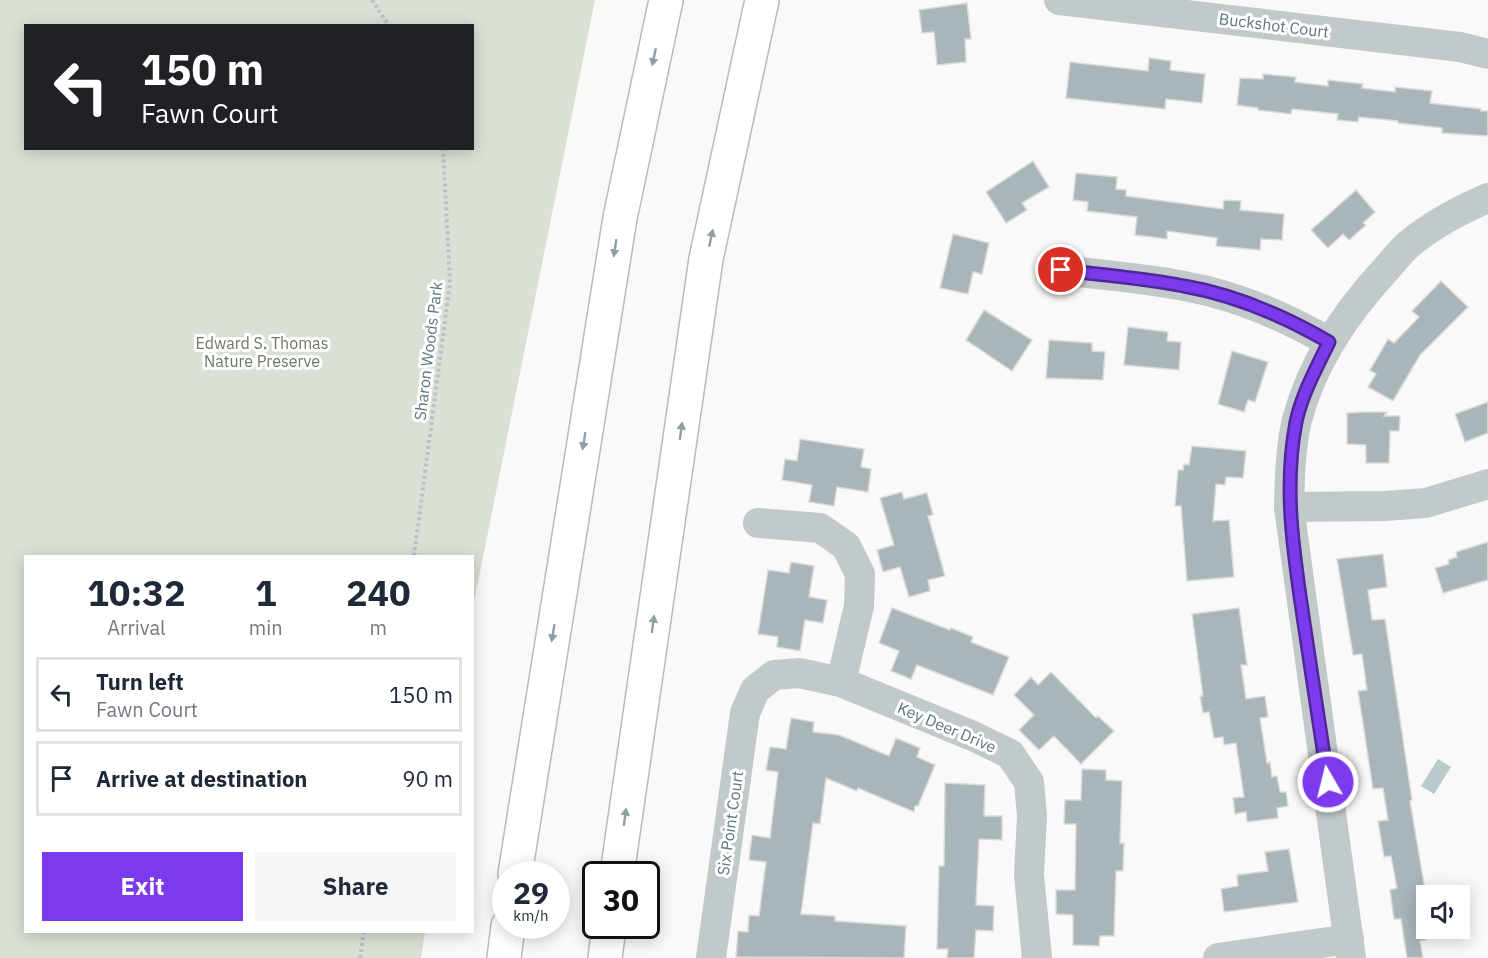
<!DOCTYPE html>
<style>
:root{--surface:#fff;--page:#f6f6f7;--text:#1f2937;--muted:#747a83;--line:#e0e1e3;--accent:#7c3aed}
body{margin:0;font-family:"IBM Plex Sans",sans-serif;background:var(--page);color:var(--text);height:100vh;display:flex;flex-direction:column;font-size:22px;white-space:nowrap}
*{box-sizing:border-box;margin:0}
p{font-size:20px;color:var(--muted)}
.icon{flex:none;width:33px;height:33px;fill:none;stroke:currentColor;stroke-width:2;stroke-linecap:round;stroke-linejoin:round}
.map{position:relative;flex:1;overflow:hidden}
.side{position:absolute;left:24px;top:555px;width:450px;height:378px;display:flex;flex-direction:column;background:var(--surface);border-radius:0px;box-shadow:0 3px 15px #0003}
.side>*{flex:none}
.guide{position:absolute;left:24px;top:24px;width:450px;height:126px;border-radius:0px;box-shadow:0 3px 15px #0003;background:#202124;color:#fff;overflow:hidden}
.tools{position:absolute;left:1416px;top:885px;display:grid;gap:12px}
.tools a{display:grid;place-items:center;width:54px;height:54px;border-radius:0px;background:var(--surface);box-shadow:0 3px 15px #0003;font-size:30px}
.speed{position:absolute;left:492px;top:861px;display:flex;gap:12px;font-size:30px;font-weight:700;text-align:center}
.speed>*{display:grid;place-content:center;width:78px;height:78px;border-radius:50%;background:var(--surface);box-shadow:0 3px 15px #0003;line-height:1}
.speed small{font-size:15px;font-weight:400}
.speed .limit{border:3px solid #111;border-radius:9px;background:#fff;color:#111}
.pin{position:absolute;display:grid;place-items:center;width:51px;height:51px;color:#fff;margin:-26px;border:3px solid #fff;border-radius:50%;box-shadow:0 2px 6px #0007}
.me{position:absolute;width:66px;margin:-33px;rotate:352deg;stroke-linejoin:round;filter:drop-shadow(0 0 4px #0008)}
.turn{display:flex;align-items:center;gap:21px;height:126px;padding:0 18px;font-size:27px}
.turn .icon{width:78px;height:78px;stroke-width:2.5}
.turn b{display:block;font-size:42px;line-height:51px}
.eta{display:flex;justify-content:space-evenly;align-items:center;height:102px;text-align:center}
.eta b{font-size:36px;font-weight:800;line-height:42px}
.cta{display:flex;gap:12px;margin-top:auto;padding:12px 18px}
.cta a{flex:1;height:69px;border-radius:0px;background:var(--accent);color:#fff;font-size:24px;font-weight:800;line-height:69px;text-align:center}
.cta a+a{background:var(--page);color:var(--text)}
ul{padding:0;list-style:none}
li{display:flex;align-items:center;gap:18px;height:75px;margin:0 12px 9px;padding:0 6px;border:3px solid var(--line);border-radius:0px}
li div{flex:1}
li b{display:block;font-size:22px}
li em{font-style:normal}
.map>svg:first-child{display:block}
</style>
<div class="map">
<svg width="1488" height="958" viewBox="0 0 1488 958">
<rect width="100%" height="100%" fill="#faf9f7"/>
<!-- green -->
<path fill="#dbe0d6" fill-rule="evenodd" d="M0 0H595L473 607 472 556H26V932H425L421 958H0ZM26 26H472V148H26Z"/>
<!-- water -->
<path fill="#b8cacb" d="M1438 759 1451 767 1434 794 1421 786Z"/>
<!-- building -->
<g fill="#a9b6b9" stroke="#dbdbd9" stroke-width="1.5">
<path d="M967 3 971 39H965L966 62 937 65 934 32 922 33 919 10Z"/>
<path d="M1149 58 1171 61 1170 70 1205 74 1202 103 1166 99 1165 109 1066 98 1070 62 1148 71Z"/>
<path d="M1263 74 1296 77 1295 82 1328 86V80L1363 84 1362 88 1395 92V87L1432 91 1430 103 1481 109V111H1488V136L1442 133V128L1398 123V121L1359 117 1358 122 1337 120 1338 114 1292 109 1291 114 1258 110V108L1237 105 1240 78 1263 79Z"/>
<path d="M1033 161 1049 187 1022 203 1027 210 1006 223 986 192Z"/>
<path d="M1076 173 1117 177 1116 189 1126 190V196L1223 209 1224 200 1241 201 1240 210 1284 214 1282 240 1261 239 1260 250 1216 246 1217 238 1167 231V239L1135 235 1137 217 1087 211 1088 202 1073 200Z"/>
<path d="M1356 190 1375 212 1363 223 1366 225 1349 240 1343 234 1328 248 1311 230Z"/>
<path d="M953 234 989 243 982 274 973 272 968 294 940 288Z"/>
<path d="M1441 281 1468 307 1420 355 1393 401 1368 387 1376 374 1370 370 1388 339 1394 343 1419 317 1412 311Z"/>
<path d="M984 310 1032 340 1012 371 966 340Z"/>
<path d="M1128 327 1168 332 1167 341 1181 342 1179 370 1124 365Z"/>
<path d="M1049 340 1092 343V351L1105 352 1103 380 1046 378Z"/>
<path d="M1232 351 1268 362 1255 402 1248 400 1244 412 1218 404Z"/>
<path d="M1488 402V433L1465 442 1455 414Z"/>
<path d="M1363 412H1387L1384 416H1400L1399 431H1390L1389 463H1366V445L1347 444V413Z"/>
<path d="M800 439 864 449 861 467 871 469 868 492 837 487 834 506 809 502 812 485 782 480 785 459 797 461Z"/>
<path d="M1192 446 1246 451 1243 478 1226 477 1225 485 1216 484 1213 521 1229 520 1234 577 1187 581 1181 506H1175L1178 470H1183L1184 464 1189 465Z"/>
<path d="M902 492 904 499 927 493 933 515 928 516 945 576 928 580 930 591 909 597 900 567 883 572 877 550 894 545 880 498Z"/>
<path d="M1488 542V580L1443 593 1435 568 1449 564 1448 560 1457 557 1456 552Z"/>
<path d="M1383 554 1387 587 1368 590 1372 620 1385 619 1412 800 1410 801 1426 896V940L1420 941 1423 958H1407L1401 919H1394L1390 890 1397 888 1391 856 1384 857 1378 821 1388 820 1383 788 1373 789 1358 691 1367 690 1362 654 1353 655 1337 559Z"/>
<path d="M791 562 814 566 809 597 827 600 823 623 805 620 800 651 777 647 778 637 758 634 768 570 789 573Z"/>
<path d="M892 608 950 630 951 628 973 637 971 642 1009 657 993 695 917 665 911 679 891 671 899 651 879 643Z"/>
<path d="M1239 608 1247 665H1241L1246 699 1265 696 1268 717 1260 718 1267 763 1270 762 1272 777 1277 776 1280 792H1286L1288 806 1277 808 1278 818 1247 822 1246 812 1235 814 1233 798 1244 797 1236 743 1224 745 1223 737 1214 738 1209 712 1203 713 1200 696H1203L1192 614Z"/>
<path d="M1051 672 1096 718 1098 716 1114 731 1081 764 1054 736 1039 750 1019 730 1034 715 1014 695 1031 677 1038 685Z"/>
<path d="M791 718 814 722 813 732 839 735 889 756 896 738 920 748 917 757 935 765 918 806H915L914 812 858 788 857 791 826 778 820 824 813 823 801 914 835 916V921L906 926 904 958 736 957 738 931 748 932 749 915 759 916 766 862 749 860 752 835 770 838 778 772 766 770 770 747 786 749Z"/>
<path d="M1082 769 1106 770V780L1122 781 1120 843H1124L1123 871H1116L1114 936H1100L1099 946 1073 945V915L1056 914V890H1075L1076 824H1064L1065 800H1081Z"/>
<path d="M945 783 985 785 984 816H1002V840L979 839 976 905 994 906 993 931 976 930 974 958H947L948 949H937L939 866H944Z"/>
<path d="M1289 849 1298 902 1224 912 1221 889 1238 886 1237 875 1268 871 1265 852Z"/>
</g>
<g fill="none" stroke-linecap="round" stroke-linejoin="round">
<defs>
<g id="highway">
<path d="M515 874 620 218 666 0"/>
<path d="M617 874 706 259 762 0"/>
<path d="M504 958 508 926"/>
<path d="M605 958 609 926"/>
</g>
</defs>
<!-- highway casing -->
<use href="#highway" stroke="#b5bcbe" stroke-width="36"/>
<!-- path -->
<g stroke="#bcc1c3" stroke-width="4" stroke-dasharray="3 3" stroke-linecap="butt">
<path d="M372 0 389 26"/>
<path d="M414 556 450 283 443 148"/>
<path d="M360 958 364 932"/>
</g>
<!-- minor -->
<g stroke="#c2c9cb" stroke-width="30">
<path d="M1059 0 1460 47 1488 54"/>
<path d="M1061 270C1102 275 1144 278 1184 286 1236 295 1284 316 1329 342"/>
<path d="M1289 507 1385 506 1426 503 1488 484"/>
<path d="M758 523 820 528 846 546 860 574 859 606 841 682"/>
<path d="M711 958 745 713 755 690 774 675 799 673 841 682 973 736 1010 754 1029 782 1032 816 1029 875 1037 958"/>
<path d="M1218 958 1349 939"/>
<path d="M1351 958 1289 507C1290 479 1290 448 1297 420 1312 362 1347 311 1387 268 1394 260 1401 251 1409 244 1432 225 1460 210 1488 198"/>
</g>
<!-- highway -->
<use href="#highway" stroke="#fff" stroke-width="33"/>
</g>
<!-- one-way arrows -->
<defs><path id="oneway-solid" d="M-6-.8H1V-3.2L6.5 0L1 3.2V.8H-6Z" transform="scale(1.5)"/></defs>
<g fill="#8ea0a5">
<use href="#oneway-solid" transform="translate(654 57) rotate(102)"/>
<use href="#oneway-solid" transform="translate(711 238) rotate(-78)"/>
<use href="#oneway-solid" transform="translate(615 248) rotate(99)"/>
<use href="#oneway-solid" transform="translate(681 431) rotate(-82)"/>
<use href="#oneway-solid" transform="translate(584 441) rotate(99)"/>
<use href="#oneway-solid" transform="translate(653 624) rotate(-82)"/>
<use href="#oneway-solid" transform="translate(553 633) rotate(99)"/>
<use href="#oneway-solid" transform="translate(625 817) rotate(-82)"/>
</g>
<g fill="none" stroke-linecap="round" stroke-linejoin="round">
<defs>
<path id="route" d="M1061 270C1102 275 1144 278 1184 286 1236 295 1284 316 1329 342 1317 367 1302 394 1296 422 1283 489 1294 556 1304 623 1312 676 1320 729 1328 782"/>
</defs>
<!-- route casing -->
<use href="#route" stroke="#51269a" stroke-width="15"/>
<!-- route -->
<use href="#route" stroke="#7c3aed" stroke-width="10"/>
</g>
<g text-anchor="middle" stroke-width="6" stroke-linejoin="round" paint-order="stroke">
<!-- street labels -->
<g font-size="16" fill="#5e777e" stroke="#fff">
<text transform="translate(1274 25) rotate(7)" y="6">Buckshot Court</text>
<text transform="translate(428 351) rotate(-83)" y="6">Sharon Woods Park</text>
<text transform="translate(947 727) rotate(23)" y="6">Key Deer Drive</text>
<text transform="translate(730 823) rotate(-82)" y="6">Six Point Court</text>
</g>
<!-- park labels -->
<g font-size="16" fill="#6c7b62" stroke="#fff">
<text x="262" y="349">Edward S. Thomas<tspan x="262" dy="18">Nature Preserve</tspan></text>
</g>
</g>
</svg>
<div class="tools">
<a><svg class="icon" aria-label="sound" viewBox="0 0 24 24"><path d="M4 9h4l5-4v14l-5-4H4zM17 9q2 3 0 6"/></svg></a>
</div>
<div class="speed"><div>29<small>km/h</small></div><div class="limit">30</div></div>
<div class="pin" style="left:1061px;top:270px;background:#d93025"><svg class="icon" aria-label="arrive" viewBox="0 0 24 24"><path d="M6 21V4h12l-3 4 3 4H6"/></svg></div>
<svg class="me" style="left:1328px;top:782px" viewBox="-20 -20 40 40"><circle r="17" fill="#7c3aed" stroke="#fff" stroke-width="3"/><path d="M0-11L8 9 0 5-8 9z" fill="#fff"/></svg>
<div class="guide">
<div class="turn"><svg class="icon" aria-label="left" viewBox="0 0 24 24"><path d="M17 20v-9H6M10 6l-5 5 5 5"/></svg><div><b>150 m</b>Fawn Court</div></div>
</div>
<section class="side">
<div class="eta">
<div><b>10:32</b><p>Arrival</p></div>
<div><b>1</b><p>min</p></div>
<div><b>240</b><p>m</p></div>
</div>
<ul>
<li><svg class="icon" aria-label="left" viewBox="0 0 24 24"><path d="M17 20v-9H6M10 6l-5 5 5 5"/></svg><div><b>Turn left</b><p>Fawn Court</p></div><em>150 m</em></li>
<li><svg class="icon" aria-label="arrive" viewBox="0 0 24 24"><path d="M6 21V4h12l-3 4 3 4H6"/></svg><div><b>Arrive at destination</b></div><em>90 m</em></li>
</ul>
<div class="cta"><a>Exit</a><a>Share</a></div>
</section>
</div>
